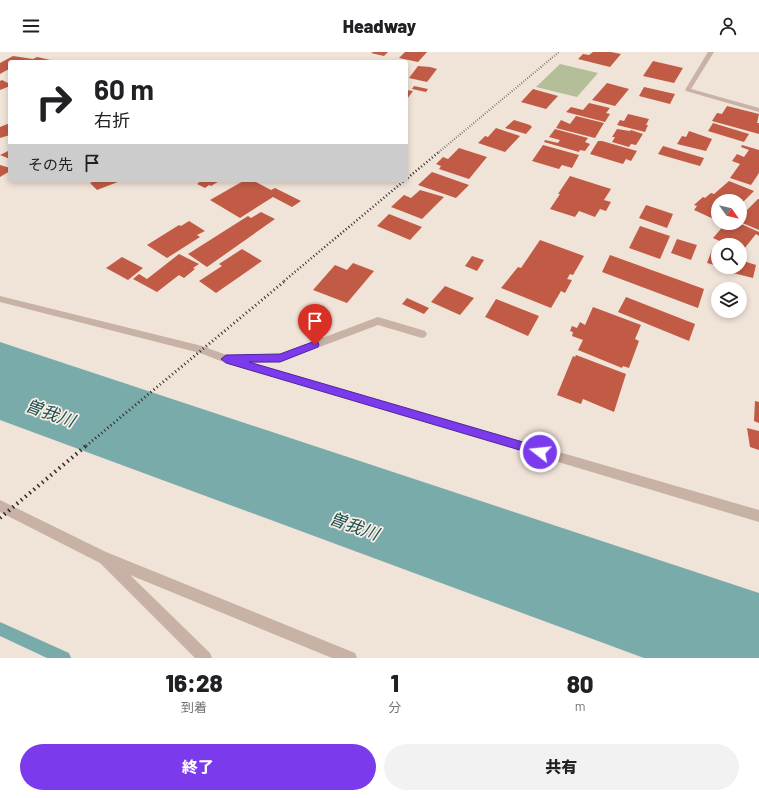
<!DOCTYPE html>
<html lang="ja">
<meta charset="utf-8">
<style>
:root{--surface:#fff;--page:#f2f2f2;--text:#202124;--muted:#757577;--accent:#7c3aed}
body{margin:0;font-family:Barlow,"Noto Sans JP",sans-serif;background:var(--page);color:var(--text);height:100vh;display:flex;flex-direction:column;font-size:15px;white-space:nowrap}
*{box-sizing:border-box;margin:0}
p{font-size:13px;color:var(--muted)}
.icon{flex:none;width:22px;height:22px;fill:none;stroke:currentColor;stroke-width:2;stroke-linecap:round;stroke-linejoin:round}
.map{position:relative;height:606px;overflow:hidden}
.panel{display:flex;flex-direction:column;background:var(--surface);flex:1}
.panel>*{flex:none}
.hud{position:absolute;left:8px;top:8px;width:400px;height:122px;border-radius:4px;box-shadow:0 2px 6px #0003;background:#fff;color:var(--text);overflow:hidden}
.needle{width:26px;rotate:124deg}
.buttons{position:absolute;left:711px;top:142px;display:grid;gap:8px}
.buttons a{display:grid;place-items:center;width:36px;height:36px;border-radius:50%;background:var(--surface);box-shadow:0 2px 6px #0003;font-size:20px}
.pin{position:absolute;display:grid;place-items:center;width:34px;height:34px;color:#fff;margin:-41px -17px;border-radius:50% 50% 50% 0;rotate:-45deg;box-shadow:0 0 4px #0007}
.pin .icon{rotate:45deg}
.me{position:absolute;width:44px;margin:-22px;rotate:286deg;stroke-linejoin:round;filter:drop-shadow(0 0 3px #0008)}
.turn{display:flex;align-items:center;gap:14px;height:84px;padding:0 20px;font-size:18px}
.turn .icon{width:52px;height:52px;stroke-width:2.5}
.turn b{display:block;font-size:28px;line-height:34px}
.then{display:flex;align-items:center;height:38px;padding:0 20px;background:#0003;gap:8px;font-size:15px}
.eta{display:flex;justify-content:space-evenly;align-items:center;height:68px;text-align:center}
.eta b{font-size:24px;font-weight:800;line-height:28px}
.action{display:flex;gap:8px;margin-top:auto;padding:8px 20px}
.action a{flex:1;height:46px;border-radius:24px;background:var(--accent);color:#fff;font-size:16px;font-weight:800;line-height:46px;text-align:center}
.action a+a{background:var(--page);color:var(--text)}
header{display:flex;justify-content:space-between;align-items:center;height:52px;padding:0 20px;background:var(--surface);font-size:18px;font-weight:800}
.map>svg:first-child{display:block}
</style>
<header><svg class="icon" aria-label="menu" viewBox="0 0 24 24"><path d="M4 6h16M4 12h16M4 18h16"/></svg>Headway<svg class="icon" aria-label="person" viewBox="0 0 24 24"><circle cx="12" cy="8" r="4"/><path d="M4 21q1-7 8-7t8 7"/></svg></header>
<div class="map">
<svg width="759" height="606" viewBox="0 0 759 606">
<rect width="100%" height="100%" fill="#f0e3d8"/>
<!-- green -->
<path fill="#b4be99" d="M560 12 598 21 577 45 536 35Z"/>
<!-- water -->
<path fill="#78abaa" d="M0 290 759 541V606H644L0 368Z"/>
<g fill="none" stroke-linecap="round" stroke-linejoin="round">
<!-- stream -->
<path fill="#78abaa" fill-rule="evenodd" d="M0 570 69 601 71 606H47L0 584Z"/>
</g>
<!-- building -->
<g fill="#c15b45">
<path d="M373 0H388L384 4 371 1Z"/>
<path d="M405 0H427L418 10 399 6Z"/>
<path d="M593 0H611L621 2 610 15 578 7 583 2 589 3Z"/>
<path d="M13 4 33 7 37 5 59 10H10V18H7L0 22V11Z"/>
<path d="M653 9 683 16 674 31 643 24Z"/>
<path d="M418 14 430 15 437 17 427 30 409 26Z"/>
<path d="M2 28 10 32V34L0 38V29Z"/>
<path d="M607 31 629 37 615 54 592 48Z"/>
<path d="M414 34 428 37 426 40 412 37Z"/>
<path d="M644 35 675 42 670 52 639 44Z"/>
<path d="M533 37 558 44 546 57 521 50Z"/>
<path d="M406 38 413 39 407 47H406Z"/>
<path d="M589 51 610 56 606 61 610 62 605 70 566 60 571 55 583 58Z"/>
<path d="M727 54 759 62 757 71H759V82L712 69 717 61 722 62Z"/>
<path d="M628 62 649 67 646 73H648L645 80 617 73 620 68 624 69Z"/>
<path d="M576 64 604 71 595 86 556 76 561 68 570 72Z"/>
<path d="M514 68 530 73 532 75 526 82 505 76Z"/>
<path d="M10 71V83L0 86V75Z"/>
<path d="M713 71 749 82 744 90 708 79Z"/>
<path d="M496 76 520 84 505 100 478 91 485 84 488 85Z"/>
<path d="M555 77 588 86 585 90 590 92 585 99 580 98 579 100 544 90 545 88 558 91 560 88 549 85Z"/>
<path d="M617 77 630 79 631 78 643 82 636 93 631 92 629 95 612 90 615 85H612Z"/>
<path d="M689 79 712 87 706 99 677 92 682 84 686 85Z"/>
<path d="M598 89H602L637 99 631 109 626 107 623 112 590 102Z"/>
<path d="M543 93 579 103 572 116 562 113 559 117 532 109Z"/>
<path d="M742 93 759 98V121L751 133 730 126 740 112 732 109 737 102 744 105 749 98 741 95Z"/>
<path d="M663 94 704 106 700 114 658 102Z"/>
<path d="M459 96 487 105 469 127 439 117 441 114 436 112 443 105 448 107Z"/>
<path d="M10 98V107L0 103Z"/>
<path d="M0 113 10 116V119L0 125Z"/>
<path d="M432 120 469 133 456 146 418 133Z"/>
<path d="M570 124 611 137 604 148 611 150 606 159 600 157 595 165 579 159 575 165 550 157 560 142H558Z"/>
<path d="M97 128H123L97 138 90 131Z"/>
<path d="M198 128H221L211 134 209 133 205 136 197 132 201 129Z"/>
<path d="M245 128H252L271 138 275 136 301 149 292 155 273 145 240 166 210 148Z"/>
<path d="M729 129 754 139 740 153V149H718V169L694 158 697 154 694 153 703 145 705 146 711 141 714 142Z"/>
<path d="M420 138 444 145 422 167 391 155 404 143 411 146Z"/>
<path d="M758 147H759V178L740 170V157L742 155 747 158Z"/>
<path d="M646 153 673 162 667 176 639 166Z"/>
<path d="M261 160 275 167 207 215 188 202 248 164 251 166Z"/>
<path d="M389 162 422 175 410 188 377 174Z"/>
<path d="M189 169 205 179 197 183 200 185 167 206 147 193 179 173 181 174Z"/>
<path d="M726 171H739L759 180V184L756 182 744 197 740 195V193H728L713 186Z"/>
<path d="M640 174 670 184 660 207 629 196Z"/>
<path d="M677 187 697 193 691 208 671 201Z"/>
<path d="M540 188 584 204 573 223 570 222 567 227 572 228 565 241 561 239 551 256 501 236 518 215 521 216Z"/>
<path d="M242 197 262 209 216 241 199 229 222 214 219 212Z"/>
<path d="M712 198 718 200V214L707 211Z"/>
<path d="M179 202 199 212 193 216 195 217 184 226 179 223 157 240 133 227 139 222 147 227Z"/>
<path d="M610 203 704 237 698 256 602 220Z"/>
<path d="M472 204 484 208 477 219 465 214Z"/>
<path d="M122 205 143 216 128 228 106 216Z"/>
<path d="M740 208 756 213 753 226 721 218 722 215H740Z"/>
<path d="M353 211 374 219 347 251 313 238 335 213 347 218Z"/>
<path d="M445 234 474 246 460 263 431 250Z"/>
<path d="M626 245 695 272 689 289 618 260Z"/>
<path d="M407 246 429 256 424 262 402 252Z"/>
<path d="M496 247 539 264 528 284 485 265Z"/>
<path d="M593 255 641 273 635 287 639 289 629 316 623 314 622 316 578 298 583 288 572 284 573 280 570 279 572 274 577 276 580 270 585 273Z"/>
<path d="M576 303 626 322 614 360 583 347 581 352 557 343 573 304 575 305Z"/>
<path d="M755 349 759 350V371L754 369Z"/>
<path d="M747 376 759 379V398L750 395Z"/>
</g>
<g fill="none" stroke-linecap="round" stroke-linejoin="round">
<!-- minor -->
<g fill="#c7b2a5" fill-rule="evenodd">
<path d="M708 0H714L691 37 759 56V60L686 39 685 38Z"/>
<path d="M0 244 202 294 232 305 236 303 280 302 378 265 422 278 425 279 427 282 425 285 422 286 378 273 280 310 252 311 759 458V470L226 311 200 301 0 250Z"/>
<path d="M0 448 106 500 355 601 357 606H332L130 523 210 601 212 606H195L100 511 0 460Z"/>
</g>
<!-- rail-far3 -->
<path stroke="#332926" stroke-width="2" stroke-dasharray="0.5 2" stroke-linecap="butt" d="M439 100 559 0"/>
<!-- rail-far2 -->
<path stroke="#332926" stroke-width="2.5" stroke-dasharray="1 2.5" stroke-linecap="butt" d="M284 229 440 99"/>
<!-- rail-far1 -->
<path stroke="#332926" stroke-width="3" stroke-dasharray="1 3" stroke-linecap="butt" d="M86 394 286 228"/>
<!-- rail -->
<path stroke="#332926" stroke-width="4" stroke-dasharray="1.5 4" stroke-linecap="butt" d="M0 466 87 393"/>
</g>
<!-- route -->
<path fill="#7c3aed" stroke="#51269a" d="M315 289 318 290 319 293 318 295 280 310H249L540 395 543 396 545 400 543 403 540 404 226 311 221 307 226 303 280 302Z"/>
<g text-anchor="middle" stroke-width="3.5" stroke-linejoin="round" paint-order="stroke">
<!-- near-water labels -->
<g font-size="17" font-style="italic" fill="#1d5252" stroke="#f8ede4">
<text transform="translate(50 361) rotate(20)" y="6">曽我川</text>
<text transform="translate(354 474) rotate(20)" y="6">曽我川</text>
</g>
</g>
</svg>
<div class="buttons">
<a><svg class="needle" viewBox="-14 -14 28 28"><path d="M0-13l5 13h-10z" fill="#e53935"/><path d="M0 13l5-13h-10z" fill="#757577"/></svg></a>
<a><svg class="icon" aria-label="search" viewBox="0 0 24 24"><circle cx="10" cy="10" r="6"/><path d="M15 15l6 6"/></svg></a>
<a><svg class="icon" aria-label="layers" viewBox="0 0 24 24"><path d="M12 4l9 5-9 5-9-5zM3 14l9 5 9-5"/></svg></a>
</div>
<div class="pin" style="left:315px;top:293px;background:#d93025"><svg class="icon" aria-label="arrive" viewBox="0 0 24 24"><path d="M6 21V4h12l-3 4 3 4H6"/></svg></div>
<svg class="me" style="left:540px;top:400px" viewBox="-20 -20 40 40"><circle r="17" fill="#7c3aed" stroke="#fff" stroke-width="3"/><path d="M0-11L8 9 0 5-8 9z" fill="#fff"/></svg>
<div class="hud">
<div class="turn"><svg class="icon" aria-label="right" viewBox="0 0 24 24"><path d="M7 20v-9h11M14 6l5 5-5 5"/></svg><div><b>60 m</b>右折</div></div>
<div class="then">その先<svg class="icon" aria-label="arrive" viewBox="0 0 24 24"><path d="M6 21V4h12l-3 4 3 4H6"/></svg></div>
</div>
</div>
<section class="panel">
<div class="eta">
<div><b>16:28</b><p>到着</p></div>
<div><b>1</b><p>分</p></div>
<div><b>80</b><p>m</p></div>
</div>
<div class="action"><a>終了</a><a>共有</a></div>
</section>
